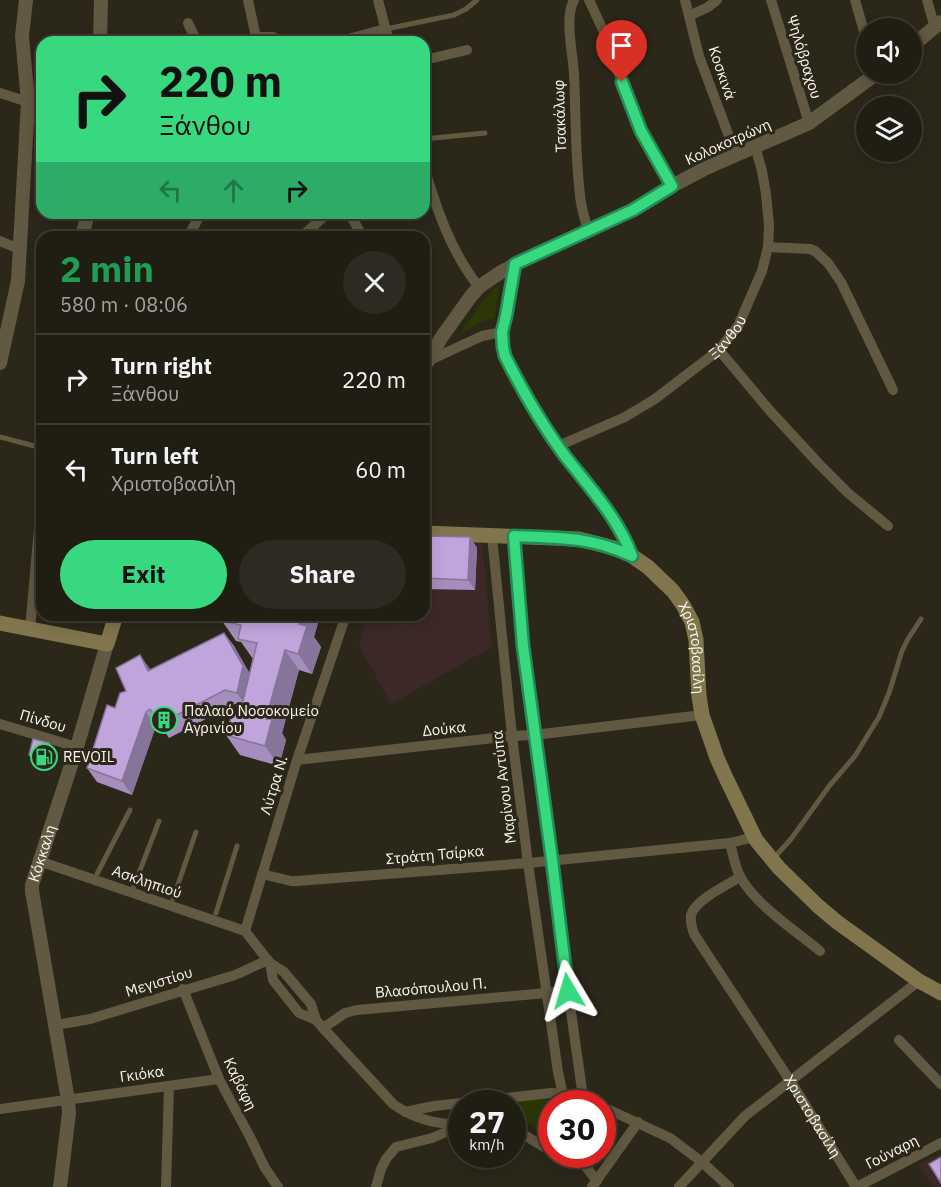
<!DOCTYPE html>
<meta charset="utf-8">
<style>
:root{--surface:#201d13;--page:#2d2a21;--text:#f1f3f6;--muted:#a2a2a0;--line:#3d3b33;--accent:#38d880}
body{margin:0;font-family:"IBM Plex Sans",sans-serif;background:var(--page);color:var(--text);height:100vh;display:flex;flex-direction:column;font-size:22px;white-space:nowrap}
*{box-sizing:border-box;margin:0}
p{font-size:20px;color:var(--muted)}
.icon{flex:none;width:33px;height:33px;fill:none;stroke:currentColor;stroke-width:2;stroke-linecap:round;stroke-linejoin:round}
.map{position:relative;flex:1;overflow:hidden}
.details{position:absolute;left:36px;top:231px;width:394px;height:390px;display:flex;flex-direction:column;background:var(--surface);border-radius:18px;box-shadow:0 3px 15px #0003,0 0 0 2px var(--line)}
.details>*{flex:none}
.top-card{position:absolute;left:36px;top:36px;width:394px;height:183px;border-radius:18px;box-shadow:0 3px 15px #0003,0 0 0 2px var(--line);background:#38d880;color:#111;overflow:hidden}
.buttons{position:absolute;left:856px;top:18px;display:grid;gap:12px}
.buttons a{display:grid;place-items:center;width:66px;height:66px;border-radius:50%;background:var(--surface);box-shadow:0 3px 15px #0003,0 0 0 2px var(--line);font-size:30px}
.speed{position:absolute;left:448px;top:1090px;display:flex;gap:12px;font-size:30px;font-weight:700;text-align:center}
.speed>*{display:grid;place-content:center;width:78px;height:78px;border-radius:50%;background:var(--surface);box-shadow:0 3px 15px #0003,0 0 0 2px var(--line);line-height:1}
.speed small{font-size:15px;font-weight:400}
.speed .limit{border:9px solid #d22;background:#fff;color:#111}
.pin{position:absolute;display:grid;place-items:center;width:51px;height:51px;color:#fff;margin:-62px -26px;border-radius:50% 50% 50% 0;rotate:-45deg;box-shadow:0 0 6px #0007}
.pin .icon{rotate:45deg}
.me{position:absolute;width:66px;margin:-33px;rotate:353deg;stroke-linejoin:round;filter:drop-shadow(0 0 4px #0008)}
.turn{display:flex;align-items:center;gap:21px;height:126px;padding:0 24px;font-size:27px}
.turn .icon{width:78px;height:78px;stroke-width:2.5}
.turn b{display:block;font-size:42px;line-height:51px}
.lanes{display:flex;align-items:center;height:57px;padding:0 24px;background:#0003;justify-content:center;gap:30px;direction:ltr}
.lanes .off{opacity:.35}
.round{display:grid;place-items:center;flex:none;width:63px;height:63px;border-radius:32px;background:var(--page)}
.headline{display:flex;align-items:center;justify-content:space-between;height:102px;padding:0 24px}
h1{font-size:36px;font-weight:700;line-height:45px;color:#1e9e55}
.button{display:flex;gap:12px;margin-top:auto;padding:12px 24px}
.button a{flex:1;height:69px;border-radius:36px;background:var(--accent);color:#111;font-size:24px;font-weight:700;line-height:69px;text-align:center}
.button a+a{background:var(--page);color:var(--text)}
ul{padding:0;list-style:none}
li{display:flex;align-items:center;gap:18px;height:90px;padding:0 24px;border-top:2px solid var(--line)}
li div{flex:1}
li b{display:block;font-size:22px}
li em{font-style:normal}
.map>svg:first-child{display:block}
</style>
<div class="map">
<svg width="941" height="1187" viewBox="0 0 941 1187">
<rect width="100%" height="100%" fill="#2b2719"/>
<!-- education -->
<g fill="#3c2927">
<path d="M425 541 482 542 492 647 391 704 359 645 367 615H424Z"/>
<path d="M941 1153V1187H933L918 1165Z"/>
</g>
<!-- green -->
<g fill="#2c3705">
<path d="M499 284 495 318 481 322 459 335 479 306Z"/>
<path d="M546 1097 552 1116V1139L513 1113V1104H475Z"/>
</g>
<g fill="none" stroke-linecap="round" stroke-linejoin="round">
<!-- service -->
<g stroke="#615941" stroke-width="5">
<path d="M386 29 454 15 466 9 477 0"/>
<path d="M424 139 485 133"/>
<path d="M0 437 42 448"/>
<path d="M774 858 791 839 830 785 855 756 869 733 879 717 889 693 902 651 908 639 921 619"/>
<path d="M97 874 130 810"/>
<path d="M134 886 159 821"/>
<path d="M173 899 196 832"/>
<path d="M216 913 237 846"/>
</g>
<!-- minor -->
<g stroke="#615941" stroke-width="10">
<path d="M248 0 257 42"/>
<path d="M378 0 389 42"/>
<path d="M574 0C564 18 573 53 574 74 576 114 575 155 580 195 581 208 585 219 588 231"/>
<path d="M589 0 603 30 635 118 672 186"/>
<path d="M685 0 699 56 736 155"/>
<path d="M771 0 809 123"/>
<path d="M855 0 867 42"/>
<path d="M927 0 935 28"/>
<path d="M689 16 708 7 717 0"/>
<path d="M188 23 197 42"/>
<path d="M257 37H273L285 42"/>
<path d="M337 42 385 29"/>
<path d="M424 60 467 50"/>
<path d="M0 93 28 102"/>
<path d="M424 167C437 210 451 252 479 287"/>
<path d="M349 213 363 237"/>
<path d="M188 237 201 213"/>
<path d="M301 237 328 213"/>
<path d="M0 241 19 249"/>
<path d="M768 247 810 249 815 251 828 263 841 282 893 390"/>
<path d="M515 264C512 280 510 296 507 312 504 330 499 337 505 356 522 390 542 425 565 456 590 488 618 518 632 556"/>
<path d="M719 350 771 412 820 465 848 493 888 526"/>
<path d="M428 361 482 336 502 332"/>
<path id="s1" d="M558 446 625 417 655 399 719 350 738 326 762 271 768 247 769 225 766 194 762 171 755 146"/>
<path d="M492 536 512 736 528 863 558 1072 565 1104"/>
<path d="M514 536 524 659 553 860 568 991 584 1104"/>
<path d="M30 629 42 494"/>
<path d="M0 724 77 747"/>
<path d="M297 760 512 736 534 735 702 715"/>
<path d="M730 843C733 854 735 868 741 878 757 906 796 931 820 951"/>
<path d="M39 861 245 931 270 963 284 972 311 1004 316 1020 323 1028 393 1104C414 1119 437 1125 462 1124"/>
<path d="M262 874 291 881H297L528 863 730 843 754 837"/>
<path id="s2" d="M740 877C727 885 695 900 691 915 690 922 692 928 694 934L791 1082 856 1187"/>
<path d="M245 931 297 760 346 615"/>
<path d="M270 963 273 980 299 1013 316 1020"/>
<path d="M183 989 219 1079 250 1137 265 1168 278 1187"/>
<path d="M56 1025 90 1019 235 975 268 960"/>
<path d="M323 1028 345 1013 357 1010 568 991"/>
<path d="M899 1040 941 1084"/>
<path d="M603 1107 670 1138 702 1162 729 1187"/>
<path d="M0 1109 219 1079"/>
<path d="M405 1112 434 1106 551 1093 573 1095 596 1104"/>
<path d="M513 1128 552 1152"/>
<path d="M558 1155C575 1166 581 1164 599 1156"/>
<path d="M579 1155 583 1163 597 1181"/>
<path d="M166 1187 169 1086"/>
<path d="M376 1187 381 1169 386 1159 396 1147 432 1138 460 1126"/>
<path d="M592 1187 638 1122"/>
<path d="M679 1187 745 1116 919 981"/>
<path d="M857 1187 941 1143"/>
</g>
<!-- tertiary -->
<g stroke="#615941" stroke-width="14">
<path d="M100 42 101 0"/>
<path d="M912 46 941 22"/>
<path d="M82 237 88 213"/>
<path d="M0 363 18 281 28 102 22 36 26 0"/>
<path d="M424 363 428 361 441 338 471 296 479 287 501 272 536 254 588 231 633 210 672 186 706 168 809 123 876 74"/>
<path id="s3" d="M60 1187 69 1113 68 1100 32 891V885L77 747 107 644"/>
</g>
<!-- secondary -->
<g stroke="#81754e" stroke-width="15">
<path id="s4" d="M424 533 579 539 614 548 632 556 648 567 673 591 683 605 692 622 696 640 699 696 702 715 717 758 726 778 756 840 779 868 818 906 837 922 919 981 941 993"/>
<path d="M0 623 107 644 116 615"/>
</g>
</g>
<!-- wall -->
<g fill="#a58ebe">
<path d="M424 536 470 537 477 548 475 590 424 589Z"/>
<path d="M222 621 318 623 314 637 321 647 312 674 299 670 282 733 286 740 279 766 240 755 226 735 240 713 242 705 235 704 169 738 159 723 156 726 132 795 97 782 87 768 126 691 151 670 224 633 234 646 250 674 253 659 241 642 236 641Z"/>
<path d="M49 743 51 747 47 762 32 759 29 755Z"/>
</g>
<!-- shaded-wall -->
<g fill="#86749b">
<path d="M470 537 477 548 475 590 468 580Z"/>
<path d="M301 615H313L318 623 314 637 321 647 312 674 298 654 299 624Z"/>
<path d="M224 633 234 646 253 680 247 707 237 693Z"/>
<path d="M285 650 299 670 282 733 286 740 279 766 265 746 266 719Z"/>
<path d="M140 655 150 669 158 685 148 671Z"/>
<path d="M146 712 156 726 132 795 122 781Z"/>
<path d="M49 743 51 747 47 762 45 759Z"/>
</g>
<!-- building -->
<g fill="#c0a5dd" stroke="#86749b" stroke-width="1.5">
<path d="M424 536 470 537 468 580 424 578Z"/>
<path d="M223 615H301L299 624 307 626 298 654 285 650 266 719H272L265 746 226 735 233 711 240 713 257 643 238 639 241 625 222 621Z"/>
<path d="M224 633 243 666 237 693 225 690 159 724 150 709 146 712 122 781 87 768 107 705 115 708 120 693 126 691 116 668 140 655 148 671Z"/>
<path d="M33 739 49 743 45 759 29 755Z"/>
<path d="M941 1157V1183L929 1164Z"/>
</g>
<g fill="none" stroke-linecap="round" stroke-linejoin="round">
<defs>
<path id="route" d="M568 991 552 860 523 646 514 536C559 538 589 536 632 556 618 518 590 488 565 456 542 425 522 390 505 356L503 347 502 332 506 316 515 264 633 210 672 186 641 131 622 82"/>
</defs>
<!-- route casing -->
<use href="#route" stroke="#248c53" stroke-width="15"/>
<!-- route -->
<use href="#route" stroke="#38d880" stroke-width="10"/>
</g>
<!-- icons -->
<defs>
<symbol id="building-ring" viewBox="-11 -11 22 22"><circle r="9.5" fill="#2b2719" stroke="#38d880" stroke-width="1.5"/><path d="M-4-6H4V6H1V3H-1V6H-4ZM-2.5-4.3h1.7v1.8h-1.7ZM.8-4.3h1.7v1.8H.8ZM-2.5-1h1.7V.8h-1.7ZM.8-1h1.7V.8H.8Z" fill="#38d880"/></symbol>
<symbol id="fuel-ring" viewBox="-11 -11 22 22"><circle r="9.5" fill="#2b2719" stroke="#38d880" stroke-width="1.5"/><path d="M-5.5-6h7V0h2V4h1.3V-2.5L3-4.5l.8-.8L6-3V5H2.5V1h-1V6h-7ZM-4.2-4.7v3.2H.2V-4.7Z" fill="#38d880"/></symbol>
</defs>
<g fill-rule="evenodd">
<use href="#building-ring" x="149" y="705" width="30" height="30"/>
<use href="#fuel-ring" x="29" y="742" width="30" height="30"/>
</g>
<g text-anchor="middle" stroke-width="6" stroke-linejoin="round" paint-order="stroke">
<!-- street labels -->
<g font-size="15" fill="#f8f5ec" stroke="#2b2719">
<text transform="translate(804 57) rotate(73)" y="5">Ψηλόβραχου</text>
<text transform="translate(722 73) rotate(71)" y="5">Κοσκινά</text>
<text transform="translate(560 116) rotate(-92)" y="5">Τσακάλωφ</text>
<text transform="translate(728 142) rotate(-24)" y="5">Κολοκοτρώνη</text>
<text dy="5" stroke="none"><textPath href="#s1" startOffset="204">Ξάνθου</textPath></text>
<text dy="5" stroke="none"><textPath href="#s4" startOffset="327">Χριστοβασίλη</textPath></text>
<text transform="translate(43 721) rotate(16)" y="5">Πίνδου</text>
<text transform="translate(444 729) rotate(-6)" y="5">Δούκα</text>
<text transform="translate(274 785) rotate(-73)" y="5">Λύτρα Ν.</text>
<text transform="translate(504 787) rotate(-97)" y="5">Μαρίνου Αντύπα</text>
<text dy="5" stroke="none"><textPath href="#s3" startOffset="339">Κόκκαλη</textPath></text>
<text transform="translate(435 855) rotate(-5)" y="5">Στράτη Τσίρκα</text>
<text transform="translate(147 882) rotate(19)" y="5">Ασκληπιού</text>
<text transform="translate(159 982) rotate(-17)" y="5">Μεγιστίου</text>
<text transform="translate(431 988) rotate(-5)" y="5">Βλασόπουλου Π.</text>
<text transform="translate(142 1074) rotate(-8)" y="5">Γκιόκα</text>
<text transform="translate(240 1084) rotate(64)" y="5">Καβάφη</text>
<text dy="5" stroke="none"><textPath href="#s2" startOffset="300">Χριστοβασίλη</textPath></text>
<text transform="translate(892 1152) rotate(-27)" y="5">Γούναρη</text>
</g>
<!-- poi labels -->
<g font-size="15" fill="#f8f5ec" stroke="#2b2719" text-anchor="start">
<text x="184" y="716">Παλαιό Νοσοκομείο<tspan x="184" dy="17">Αγρινίου</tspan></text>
<text x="63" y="762">REVOIL</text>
</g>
</g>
</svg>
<div class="buttons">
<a><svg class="icon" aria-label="sound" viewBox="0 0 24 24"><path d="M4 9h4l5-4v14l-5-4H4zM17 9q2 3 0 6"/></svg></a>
<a><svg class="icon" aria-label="layers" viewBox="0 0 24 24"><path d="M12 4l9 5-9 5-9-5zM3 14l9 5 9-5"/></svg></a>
</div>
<div class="speed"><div>27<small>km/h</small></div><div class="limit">30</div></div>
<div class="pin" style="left:622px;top:82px;background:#d93025"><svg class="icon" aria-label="arrive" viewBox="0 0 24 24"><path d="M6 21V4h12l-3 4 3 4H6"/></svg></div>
<svg class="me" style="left:568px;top:991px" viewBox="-20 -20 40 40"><path d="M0-17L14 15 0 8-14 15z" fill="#38d880" stroke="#fff" stroke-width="4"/></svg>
<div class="top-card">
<div class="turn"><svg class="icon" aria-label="right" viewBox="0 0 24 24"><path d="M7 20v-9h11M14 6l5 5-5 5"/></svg><div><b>220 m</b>Ξάνθου</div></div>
<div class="lanes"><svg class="icon off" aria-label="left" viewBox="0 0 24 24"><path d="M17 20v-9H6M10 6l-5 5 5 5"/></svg><svg class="icon off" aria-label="ahead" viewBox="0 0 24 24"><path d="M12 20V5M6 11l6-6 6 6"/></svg><svg class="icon" aria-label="right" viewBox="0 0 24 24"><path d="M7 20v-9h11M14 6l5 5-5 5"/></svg></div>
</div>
<section class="details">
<div class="headline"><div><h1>2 min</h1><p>580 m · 08:06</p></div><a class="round"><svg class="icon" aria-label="close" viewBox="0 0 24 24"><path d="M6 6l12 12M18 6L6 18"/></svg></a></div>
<ul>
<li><svg class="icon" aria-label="right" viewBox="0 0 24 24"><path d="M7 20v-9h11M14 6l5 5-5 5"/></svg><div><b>Turn right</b><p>Ξάνθου</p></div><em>220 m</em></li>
<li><svg class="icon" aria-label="left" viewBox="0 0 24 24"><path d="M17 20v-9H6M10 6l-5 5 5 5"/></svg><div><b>Turn left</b><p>Χριστοβασίλη</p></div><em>60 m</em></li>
</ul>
<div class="button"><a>Exit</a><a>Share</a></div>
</section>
</div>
